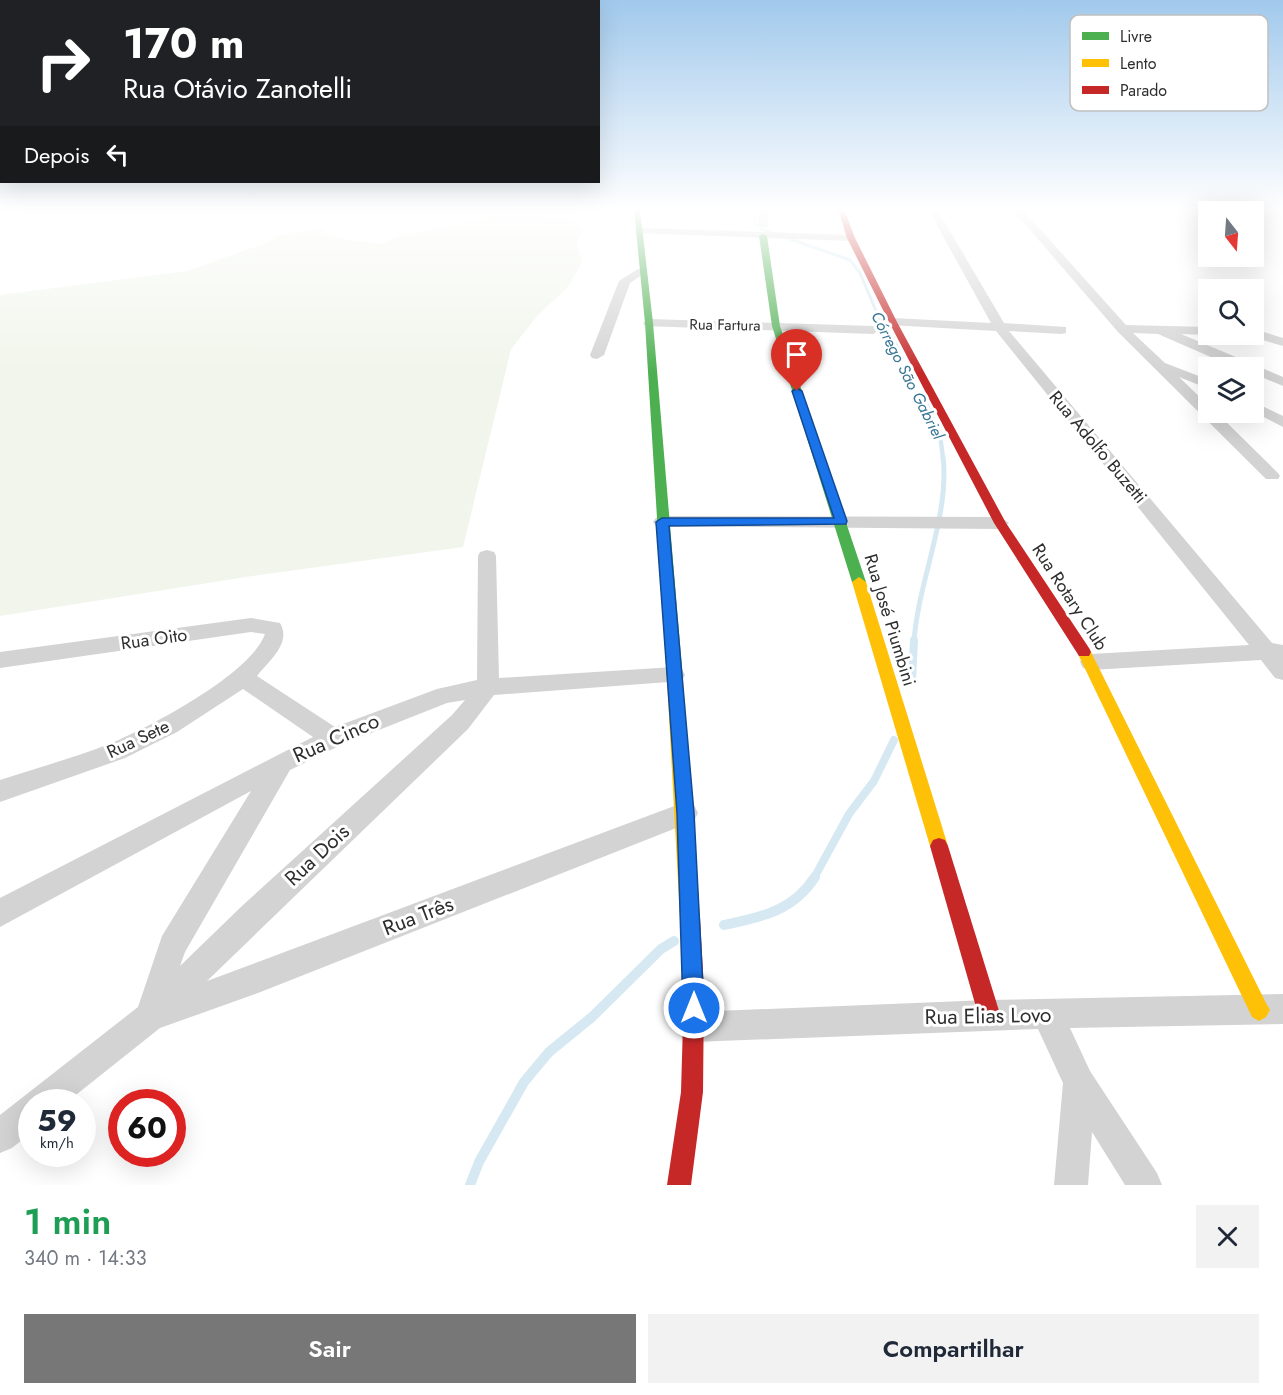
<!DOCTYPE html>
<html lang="pt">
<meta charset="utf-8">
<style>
:root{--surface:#fff;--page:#f2f2f3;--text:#1f2937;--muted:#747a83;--accent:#777}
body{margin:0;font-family:Jost,sans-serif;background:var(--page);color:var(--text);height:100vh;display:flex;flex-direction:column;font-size:22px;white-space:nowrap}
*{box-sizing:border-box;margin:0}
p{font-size:20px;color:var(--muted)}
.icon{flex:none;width:33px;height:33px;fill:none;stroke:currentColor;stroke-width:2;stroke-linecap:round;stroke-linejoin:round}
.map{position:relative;height:1185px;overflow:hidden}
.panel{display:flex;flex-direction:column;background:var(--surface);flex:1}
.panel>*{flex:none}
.guide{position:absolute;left:0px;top:0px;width:600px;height:183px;box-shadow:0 6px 24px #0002;background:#202124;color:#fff;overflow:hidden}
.needle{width:39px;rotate:163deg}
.tools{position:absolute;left:1198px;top:201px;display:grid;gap:12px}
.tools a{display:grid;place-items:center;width:66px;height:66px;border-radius:0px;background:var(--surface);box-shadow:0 6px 24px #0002;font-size:30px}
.speed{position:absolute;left:18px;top:1089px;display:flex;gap:12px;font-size:30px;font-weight:700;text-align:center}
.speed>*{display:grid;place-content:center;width:78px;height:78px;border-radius:50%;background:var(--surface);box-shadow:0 6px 24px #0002;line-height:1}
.speed small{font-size:15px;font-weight:400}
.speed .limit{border:9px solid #d22;background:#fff;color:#111}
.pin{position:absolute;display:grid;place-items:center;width:51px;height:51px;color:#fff;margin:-62px -26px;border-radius:50% 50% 50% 0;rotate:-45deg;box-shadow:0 0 6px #0007}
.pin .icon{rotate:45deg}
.me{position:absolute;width:66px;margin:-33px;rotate:0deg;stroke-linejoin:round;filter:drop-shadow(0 0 4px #0008)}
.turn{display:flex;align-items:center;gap:21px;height:126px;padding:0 24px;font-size:27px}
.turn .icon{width:78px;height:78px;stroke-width:2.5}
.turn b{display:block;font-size:42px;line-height:51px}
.then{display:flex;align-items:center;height:57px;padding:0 24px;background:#0003;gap:12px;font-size:22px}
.round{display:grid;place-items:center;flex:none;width:63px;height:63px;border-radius:0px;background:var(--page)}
.overview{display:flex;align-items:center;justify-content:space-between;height:102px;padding:0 24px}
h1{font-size:36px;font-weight:600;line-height:45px;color:#1e9e55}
.cta{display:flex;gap:12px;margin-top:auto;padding:12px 24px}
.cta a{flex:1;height:69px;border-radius:0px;background:var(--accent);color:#fff;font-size:24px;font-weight:600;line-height:69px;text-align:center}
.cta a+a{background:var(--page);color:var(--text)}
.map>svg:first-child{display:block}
</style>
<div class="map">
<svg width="1283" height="1185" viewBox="0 0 1283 1185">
<rect width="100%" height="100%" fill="#fff"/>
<!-- green -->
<g fill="#f1f5eb">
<path d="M110 209H203C173 222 140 220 110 209Z"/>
<path d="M517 209 544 217 576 219 583 230 577 243 582 262 568 287 538 315 511 349 463 547 252 576 0 616V295L187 271 269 242 279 235 329 227 321 233 349 240 382 244 399 236 476 221Z"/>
</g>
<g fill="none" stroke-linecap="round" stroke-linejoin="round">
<!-- stream-far4 -->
<path stroke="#d6e9f2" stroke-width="3" d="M753 209 756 224 764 230 850 260 860 273 879 318"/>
<!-- stream-far3 -->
<g stroke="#d6e9f2" stroke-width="4.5">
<path d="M878 316 899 351"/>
<path d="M922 395 940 435 943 458"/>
</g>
<!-- stream-far2 -->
<path stroke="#d6e9f2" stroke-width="5" d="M914 641C918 582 950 515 943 457"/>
<!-- stream-far1 -->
<g stroke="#d6e9f2" stroke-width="8">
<path d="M912 681 914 640"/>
<path d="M814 878 849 814 874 781 894 740"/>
</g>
<!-- stream -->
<g stroke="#d6e9f2" stroke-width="10">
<path d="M724 925C762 917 793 911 815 877"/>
<path d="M470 1185 479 1162 524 1082 549 1052 592 1017 661 949 674 941"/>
</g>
<!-- street -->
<g fill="#d3d3d3" fill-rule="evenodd">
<path d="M758 209H767L768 228 759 226Z"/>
<path d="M928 209H937L1004 323 1066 327V333L1062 334 1009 331 1272 643 1283 645V680L1275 678 1261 660 1091 670 1083 668 1080 662 1083 656 1091 654 1249 645 996 331 889 325V319L893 318 991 323Z"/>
<path d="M1012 209H1022L1126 325 1209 327V335L1181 334 1283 377V386L1254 374V368H1236L1158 334 1133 333 1165 363 1209 380V389L1179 377 1209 406V412H1216L1278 473 1280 476 1278 479H1266L1118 332Z"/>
<path d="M640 228 851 235 856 238 851 241 636 233 635 231Z"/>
<path d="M638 269 648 271 630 283 604 355 597 359 592 358 590 355 619 281Z"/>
<path d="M649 319 873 326 879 330 873 334 645 326 643 323Z"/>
<path d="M1254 329 1283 338V346L1249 336 1254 334Z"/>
<path d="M1254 402 1283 416V427L1254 412Z"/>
<path d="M662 516 1000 517 1009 523 1000 529 656 526 653 522 656 518Z"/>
<path d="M487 550 494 552 496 556 499 678 674 667 682 669 685 675 682 681 494 695 468 729 207 981 685 802 694 805 698 813 694 821 258 993 160 1028 67 1102H32V1132L12 1148 0 1153V1115L138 1007 162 936 251 791 0 927V898L313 737 243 689 177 732 125 758 0 802V780C36 768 74 758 109 744 148 728 251 674 265 634L251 632 0 668V652L251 618 280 623C292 643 269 661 257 676L335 727 437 689 477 680 478 556 480 552ZM465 700 452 715 243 905 180 966 185 952 290 770 341 745 447 703Z"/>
<path d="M1283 994V1024L1070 1028 1090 1071 1157 1173 1162 1185H1125L1092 1132 1088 1185H1054L1063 1083 1038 1029 693 1042 682 1038 678 1027 682 1016 693 1012 988 1000Z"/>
</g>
<!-- fast -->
<g fill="#4caf50" fill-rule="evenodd">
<path d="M634 209H640L653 323 683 680 680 684 675 686 670 684 667 680 645 323Z"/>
<path d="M763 234 767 236 780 326 866 582 859 587 852 582 772 326 759 236Z"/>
</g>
<!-- slow -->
<g fill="#ffc107" fill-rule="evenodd">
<path d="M859 577 866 582 948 846 945 852 939 854 933 852 930 846 852 582Z"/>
<path d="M1084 647 1089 648 1091 652 1266 1003 1270 1010 1266 1017 1259 1021 1252 1017 1077 652 1079 648Z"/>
<path d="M675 674 680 676 683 680 700 918 697 925 690 928 683 925 680 918 667 680 670 676Z"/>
</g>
<!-- jam -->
<g fill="#c62828" fill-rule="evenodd">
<path d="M838 209H844L855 238 897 322 1006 523 1089 648 1091 652 1089 656H1079L994 523 889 322 847 238Z"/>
<path d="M939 838 945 840 948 846 1000 1014 996 1021 989 1025 982 1021 978 1014 930 846 933 840Z"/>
<path d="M690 908 697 911 700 918 704 989 703 1092 691 1185H667L681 1092 684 989 680 918 683 911Z"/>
</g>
</g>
<!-- sky -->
<linearGradient id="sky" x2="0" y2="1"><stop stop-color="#a1c9ec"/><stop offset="0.56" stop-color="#fff"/><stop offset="1" stop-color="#fff" stop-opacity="0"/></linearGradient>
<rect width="1283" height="374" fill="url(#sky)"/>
<!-- route -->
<path fill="#1a73e8" stroke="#114b97" stroke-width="1.5" d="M797 388 802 391 847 521 846 524 669 526 694 813 704 1008 701 1015 694 1018 686 1015 683 1008 677 813 656 522 662 518H834L792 391Z"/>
<g text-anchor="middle" stroke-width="6" stroke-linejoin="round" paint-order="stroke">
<!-- far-street labels -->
<g font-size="15" fill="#2e2e2e" stroke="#fff">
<text transform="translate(725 325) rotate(1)" y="5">Rua Fartura</text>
</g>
<!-- far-water labels -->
<g font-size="16" font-style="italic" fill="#377694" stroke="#fff">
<text transform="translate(908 375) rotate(63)" y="6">Córrego São Gabriel</text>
</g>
<!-- street labels -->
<g font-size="18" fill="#2e2e2e" stroke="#fff">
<text transform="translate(1098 447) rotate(50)" y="6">Rua Adolfo Buzetti</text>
<text transform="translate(1070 597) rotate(57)" y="6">Rua Rotary Club</text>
<text transform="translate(890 620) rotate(73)" y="6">Rua José Piumbini</text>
<text transform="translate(154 639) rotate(-8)" y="6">Rua Oito</text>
<text transform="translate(138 739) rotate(-25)" y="6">Rua Sete</text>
</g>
<!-- near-street labels -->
<g font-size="21" fill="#2e2e2e" stroke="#fff">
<text transform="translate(336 738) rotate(-24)" y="7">Rua Cinco</text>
<text transform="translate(317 855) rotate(-43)" y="7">Rua Dois</text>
<text transform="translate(418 916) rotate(-21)" y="7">Rua Três</text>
<text transform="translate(988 1016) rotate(-1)" y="7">Rua Elias Lovo</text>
</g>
</g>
<!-- legend -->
<rect x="1070" y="15" width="198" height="96" rx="9" fill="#fff" stroke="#c0c0c0" stroke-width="1.5"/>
<rect x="1082" y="32" width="27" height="8" fill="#4caf50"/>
<rect x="1082" y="59" width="27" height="8" fill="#ffc107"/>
<rect x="1082" y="86" width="27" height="8" fill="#c62828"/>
<g font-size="16" fill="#2e2e2e">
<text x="1120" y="42">Livre</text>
<text x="1120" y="69">Lento</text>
<text x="1120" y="96">Parado</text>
</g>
</svg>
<div class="tools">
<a><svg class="needle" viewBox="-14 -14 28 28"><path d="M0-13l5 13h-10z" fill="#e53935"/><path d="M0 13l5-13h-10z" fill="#747a83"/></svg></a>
<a><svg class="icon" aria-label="search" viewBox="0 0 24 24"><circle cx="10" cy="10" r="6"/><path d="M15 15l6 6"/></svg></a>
<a><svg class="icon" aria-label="layers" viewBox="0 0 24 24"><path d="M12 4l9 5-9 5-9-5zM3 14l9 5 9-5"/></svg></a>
</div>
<div class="speed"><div>59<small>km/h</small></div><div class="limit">60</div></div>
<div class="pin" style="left:797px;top:391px;background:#d93025"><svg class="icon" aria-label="arrive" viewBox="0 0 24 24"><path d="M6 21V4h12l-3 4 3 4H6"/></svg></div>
<svg class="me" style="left:694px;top:1008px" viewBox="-20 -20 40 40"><circle r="17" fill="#1a73e8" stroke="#fff" stroke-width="3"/><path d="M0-11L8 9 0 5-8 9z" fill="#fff"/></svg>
<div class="guide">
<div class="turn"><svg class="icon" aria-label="right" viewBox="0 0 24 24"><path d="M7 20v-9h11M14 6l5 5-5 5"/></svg><div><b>170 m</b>Rua Otávio Zanotelli</div></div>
<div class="then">Depois<svg class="icon" aria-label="left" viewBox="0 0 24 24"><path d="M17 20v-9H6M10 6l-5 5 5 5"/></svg></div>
</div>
</div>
<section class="panel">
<div class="overview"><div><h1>1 min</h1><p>340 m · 14:33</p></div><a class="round"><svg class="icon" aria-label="close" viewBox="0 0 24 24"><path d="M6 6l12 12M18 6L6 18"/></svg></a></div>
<div class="cta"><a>Sair</a><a>Compartilhar</a></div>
</section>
